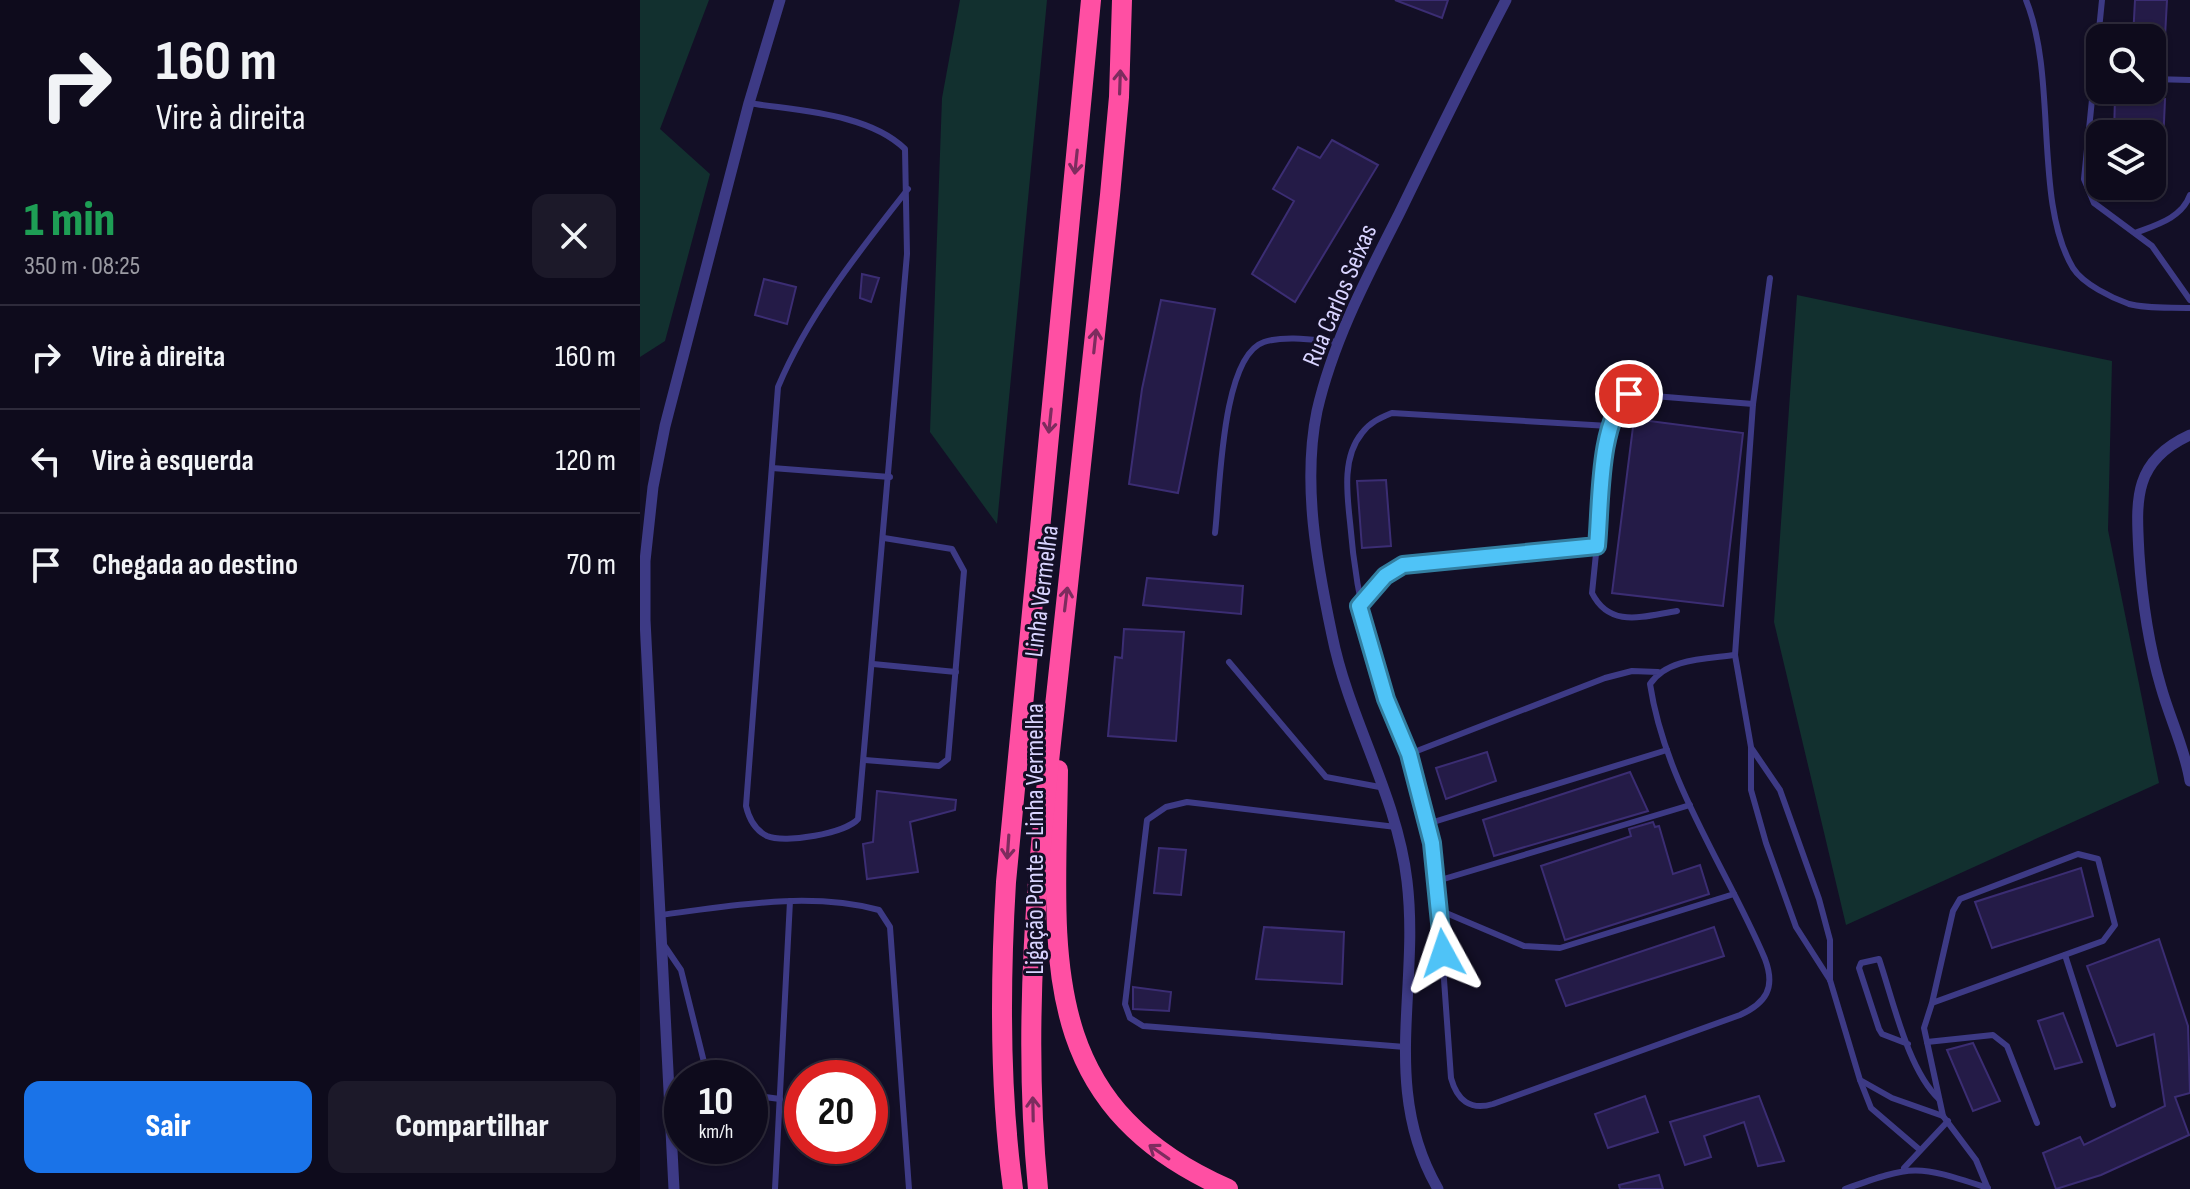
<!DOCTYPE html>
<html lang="pt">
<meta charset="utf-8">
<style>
:root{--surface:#0e0b1c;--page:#1c1929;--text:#f1f3f6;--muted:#9b9ba3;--line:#2e2b3b;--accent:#1a73e8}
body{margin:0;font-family:"Sofia Sans Condensed",sans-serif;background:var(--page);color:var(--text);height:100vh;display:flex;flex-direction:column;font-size:30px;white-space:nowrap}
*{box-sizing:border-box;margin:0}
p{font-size:26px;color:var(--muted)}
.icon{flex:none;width:44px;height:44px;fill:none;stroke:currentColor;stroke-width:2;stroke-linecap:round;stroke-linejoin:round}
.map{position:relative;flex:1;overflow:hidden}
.side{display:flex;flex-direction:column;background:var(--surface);width:640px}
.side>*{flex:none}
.top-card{background:#0e0b1c;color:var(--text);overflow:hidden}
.controls{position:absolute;left:1446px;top:24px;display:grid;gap:16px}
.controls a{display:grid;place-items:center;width:80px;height:80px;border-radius:16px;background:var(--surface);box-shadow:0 2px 6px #0004,0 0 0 2px var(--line);font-size:40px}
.speed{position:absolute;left:24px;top:1060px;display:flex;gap:16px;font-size:40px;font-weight:700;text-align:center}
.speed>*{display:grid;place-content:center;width:104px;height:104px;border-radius:50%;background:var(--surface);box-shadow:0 2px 6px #0004,0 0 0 2px var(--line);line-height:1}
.speed small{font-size:20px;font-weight:400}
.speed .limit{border:12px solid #d22;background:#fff;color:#111}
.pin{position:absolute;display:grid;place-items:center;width:68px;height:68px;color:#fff;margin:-34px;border:4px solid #fff;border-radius:50%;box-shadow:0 2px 8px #0007}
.me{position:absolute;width:88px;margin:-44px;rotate:355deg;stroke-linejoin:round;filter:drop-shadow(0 0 6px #0008)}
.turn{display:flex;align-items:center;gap:28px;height:168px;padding:0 24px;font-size:36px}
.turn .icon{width:104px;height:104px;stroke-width:2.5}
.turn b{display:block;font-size:56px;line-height:68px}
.round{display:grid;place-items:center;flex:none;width:84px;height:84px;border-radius:16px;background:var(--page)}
.headline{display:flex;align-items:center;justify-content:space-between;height:136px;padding:0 24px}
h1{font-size:48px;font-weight:800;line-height:60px;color:#1e9e55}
.action{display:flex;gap:16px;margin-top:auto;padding:16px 24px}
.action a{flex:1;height:92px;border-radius:16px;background:var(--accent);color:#fff;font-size:32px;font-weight:800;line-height:92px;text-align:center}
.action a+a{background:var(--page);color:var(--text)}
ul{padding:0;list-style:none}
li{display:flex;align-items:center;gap:24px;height:104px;padding:0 24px;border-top:2px solid var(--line)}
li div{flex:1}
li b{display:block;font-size:30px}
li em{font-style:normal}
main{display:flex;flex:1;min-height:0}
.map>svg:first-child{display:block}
</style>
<main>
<section class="side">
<div class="top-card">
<div class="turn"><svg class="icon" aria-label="right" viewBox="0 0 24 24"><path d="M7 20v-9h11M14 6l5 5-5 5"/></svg><div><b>160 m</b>Vire à direita</div></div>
</div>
<div class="headline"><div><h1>1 min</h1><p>350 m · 08:25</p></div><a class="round"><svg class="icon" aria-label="close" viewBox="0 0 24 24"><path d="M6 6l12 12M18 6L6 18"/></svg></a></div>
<ul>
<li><svg class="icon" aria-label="right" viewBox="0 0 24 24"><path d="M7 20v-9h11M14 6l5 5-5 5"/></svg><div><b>Vire à direita</b></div><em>160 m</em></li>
<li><svg class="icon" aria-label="left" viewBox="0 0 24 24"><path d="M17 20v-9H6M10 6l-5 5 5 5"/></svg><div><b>Vire à esquerda</b></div><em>120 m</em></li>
<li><svg class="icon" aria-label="arrive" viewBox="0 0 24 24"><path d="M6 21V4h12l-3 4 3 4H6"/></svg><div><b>Chegada ao destino</b></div><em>70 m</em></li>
</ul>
<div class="action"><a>Sair</a><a>Compartilhar</a></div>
</section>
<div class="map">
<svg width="1550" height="1189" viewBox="0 0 1550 1189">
<rect width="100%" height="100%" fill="#130f26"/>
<!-- green -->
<g fill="#12302f">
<path d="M0 0H69L20 129 70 174 25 341 0 357Z"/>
<path d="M320 0H407L357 524 290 432 302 98Z"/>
<path d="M1157 295 1472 361 1468 530 1519 783 1206 925 1134 622Z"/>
</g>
<!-- building -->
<g fill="#241b47" stroke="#3b2d73" stroke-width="2">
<path d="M755 0H808L802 18Z"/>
<path d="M1495 0H1527L1524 55H1512V38H1493Z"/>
<path d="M1475 97 1525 99 1522 168H1512V134H1474Z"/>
<path d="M692 140 738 165 655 302 612 274 654 201 633 189 658 147 680 158Z"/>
<path d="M222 274 239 278 231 302 220 298Z"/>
<path d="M124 279 156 287 147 324 115 315Z"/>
<path d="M521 300 575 309 538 493 489 484 502 389Z"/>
<path d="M994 419 1103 433 1083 606 972 593Z"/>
<path d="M746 480 751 546 722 548 717 481Z"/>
<path d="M507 578 603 586 601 614 503 605Z"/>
<path d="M484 629 544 632 536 741 468 736 475 657 482 658Z"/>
<path d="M847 752 856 781 806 799 796 768Z"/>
<path d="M990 772 1008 811 854 856 843 820Z"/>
<path d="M237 791 316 800 315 810 270 822 278 872 227 879 223 844 233 842Z"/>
<path d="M1013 822 1015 827 1019 826 1033 874 1060 865 1069 894 925 940 901 866 991 836 989 829Z"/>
<path d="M519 848 546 850 541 895 514 893Z"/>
<path d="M1441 868 1453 916 1352 948 1335 902Z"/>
<path d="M624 927 704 932 702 984 616 979Z"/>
<path d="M1074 927 1084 956 926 1006 916 980Z"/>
<path d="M1519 939 1548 1026 1550 1093 1535 1097 1549 1135 1461 1175 1416 1189 1403 1153 1440 1137 1444 1145 1525 1106 1514 1034 1477 1046 1447 966Z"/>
<path d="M493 987 531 992 529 1011 493 1009Z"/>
<path d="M1423 1013 1442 1062 1415 1069 1398 1021Z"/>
<path d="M1333 1043 1360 1101 1333 1111 1307 1050Z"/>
<path d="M1005 1096 1018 1132 968 1148 955 1114Z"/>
<path d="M1119 1096 1144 1161 1118 1166 1104 1122 1064 1136 1071 1157 1045 1165 1030 1122Z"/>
<path d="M1019 1175 1023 1189H980L979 1185Z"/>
</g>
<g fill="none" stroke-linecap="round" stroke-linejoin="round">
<!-- lane -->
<g stroke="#3d3a85" stroke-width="6">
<path d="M1386 0C1418 79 1393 201 1433 268 1443 284 1472 298 1489 304 1507 309 1531 307 1550 308"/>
<path d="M1462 0 1444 179 1454 203 1512 246 1550 300"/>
<path d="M1512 79 1550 80"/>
<path d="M109 103C158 111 228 113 265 149L267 254 218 819C206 833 145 844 127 836 115 830 109 819 106 806L138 387C168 315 220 250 268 189"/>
<path d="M1495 233C1516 225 1542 218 1550 195"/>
<path d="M1130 278 1113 404 1095 655 1111 747V790L1126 843 1156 927 1190 980 1220 1080 1252 1098 1303 1116 1336 1160 1348 1189"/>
<path d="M132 468 250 477"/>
<path d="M575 533C580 493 581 356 624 342 646 335 675 340 698 342"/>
<path d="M719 606 745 576 763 565 957 546"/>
<path d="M1037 611C1004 616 970 629 952 593L969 426 980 402 989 394 1113 404"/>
<path d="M589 662 686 777 745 788"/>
<path d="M233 664 316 672"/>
<path d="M1018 672 992 671 965 678 769 754 792 843 797 881 811 1078C817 1100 830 1111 853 1104L1100 1015C1126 1003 1136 988 1125 959 1087 869 1025 783 1010 684 1027 658 1066 659 1095 655"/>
<path d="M1112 749 1140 790 1179 899 1190 940V980"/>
<path d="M769 754C736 673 717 610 710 522 707 494 702 457 722 433 730 422 740 418 752 413L969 426"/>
<path d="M225 760 299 766 308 759 324 571 312 549 244 538"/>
<path d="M787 824 1027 750"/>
<path d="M756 827 547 802 526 807 507 820 485 1004 490 1018 503 1026 765 1047"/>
<path d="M797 881 1050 805"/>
<path d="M799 910 884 946 920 948 1094 894"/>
<path d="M20 915C91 906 168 891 239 910L250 927 269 1189"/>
<path d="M24 945 41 970 68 1078"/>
<path d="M1425 955 1473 1105"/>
<path d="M1292 1003 1313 911 1320 899 1438 854 1458 859 1475 925 1463 941 1292 1003 1284 1028 1303 1116"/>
<path d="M1287 1042 1353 1035 1367 1046 1397 1123"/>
<path d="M1268 1044 1242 1034 1239 1029 1219 968 1221 963 1239 959C1253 1000 1268 1070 1299 1099"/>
<path d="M1220 1080 1231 1108 1280 1150"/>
<path d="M110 1095 140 1099"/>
<path d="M1264 1168 1308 1121"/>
<path d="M135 1189 150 901"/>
<path d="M1205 1189C1276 1164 1276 1165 1348 1188"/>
</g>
<!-- street -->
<g stroke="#3d3a85" stroke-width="11">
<path d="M1550 435C1493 461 1496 499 1499 554 1502 599 1508 643 1521 687 1530 719 1545 749 1550 781"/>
<path d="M34 1189 5 620V561L13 487 25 426 109 103 140 0"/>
<path d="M798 1189C740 1089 780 989 767 881 757 795 709 720 692 635 677 564 662 483 677 411 693 341 727 277 759 214 794 142 829 71 866 0"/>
</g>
<!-- highway -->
<g stroke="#ff4fa3" stroke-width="20">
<path d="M418 770C416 950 392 1103 588 1189"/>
<path d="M373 1189C359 1088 360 983 366 882L451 0"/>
<path d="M398 1189C382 1027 397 867 415 706 433 536 452 365 470 195L479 97 482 0"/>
</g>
</g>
<!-- one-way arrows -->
<defs><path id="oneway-shaft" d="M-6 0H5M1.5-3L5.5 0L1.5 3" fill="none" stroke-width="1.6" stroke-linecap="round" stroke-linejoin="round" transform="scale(2)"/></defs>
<g stroke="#7d2c5e">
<use href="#oneway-shaft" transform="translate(480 82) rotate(-88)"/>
<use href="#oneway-shaft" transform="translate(436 162) rotate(96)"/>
<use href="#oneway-shaft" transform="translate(455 341) rotate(-84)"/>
<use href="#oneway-shaft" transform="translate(410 421) rotate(96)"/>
<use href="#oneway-shaft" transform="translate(426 599) rotate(-83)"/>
<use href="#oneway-shaft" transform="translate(368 847) rotate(94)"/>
<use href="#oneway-shaft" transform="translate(393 1109) rotate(-91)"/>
<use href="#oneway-shaft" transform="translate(519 1152) rotate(-145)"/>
</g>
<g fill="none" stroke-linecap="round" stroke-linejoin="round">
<defs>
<path id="route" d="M803 953 792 843 769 754 746 699 719 606 745 576 763 565 957 546C961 506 958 420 989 394"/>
</defs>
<!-- route casing -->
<use href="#route" stroke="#337fa1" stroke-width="20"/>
<!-- route -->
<use href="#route" stroke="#4fc3f7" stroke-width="14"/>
</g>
<g text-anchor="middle" stroke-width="6" stroke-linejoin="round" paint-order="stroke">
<!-- street labels -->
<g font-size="26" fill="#d9d4ff" stroke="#130f26">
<text transform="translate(699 295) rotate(-67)" y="9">Rua Carlos Seixas</text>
<text transform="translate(401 591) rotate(-83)" y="9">Linha Vermelha</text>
<text transform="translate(394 839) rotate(-90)" y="9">Ligação Ponte - Linha Vermelha</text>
</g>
</g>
</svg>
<div class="controls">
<a><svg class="icon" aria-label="search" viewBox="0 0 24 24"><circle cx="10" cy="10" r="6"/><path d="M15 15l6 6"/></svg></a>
<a><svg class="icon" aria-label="layers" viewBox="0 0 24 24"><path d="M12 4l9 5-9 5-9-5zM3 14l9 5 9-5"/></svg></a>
</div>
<div class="speed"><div>10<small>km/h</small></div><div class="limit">20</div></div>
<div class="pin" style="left:989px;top:394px;background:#d93025"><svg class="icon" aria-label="arrive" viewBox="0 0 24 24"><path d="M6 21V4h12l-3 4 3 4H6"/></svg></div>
<svg class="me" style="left:803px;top:953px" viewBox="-20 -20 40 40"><path d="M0-17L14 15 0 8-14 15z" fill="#4fc3f7" stroke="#fff" stroke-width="4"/></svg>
</div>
</main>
